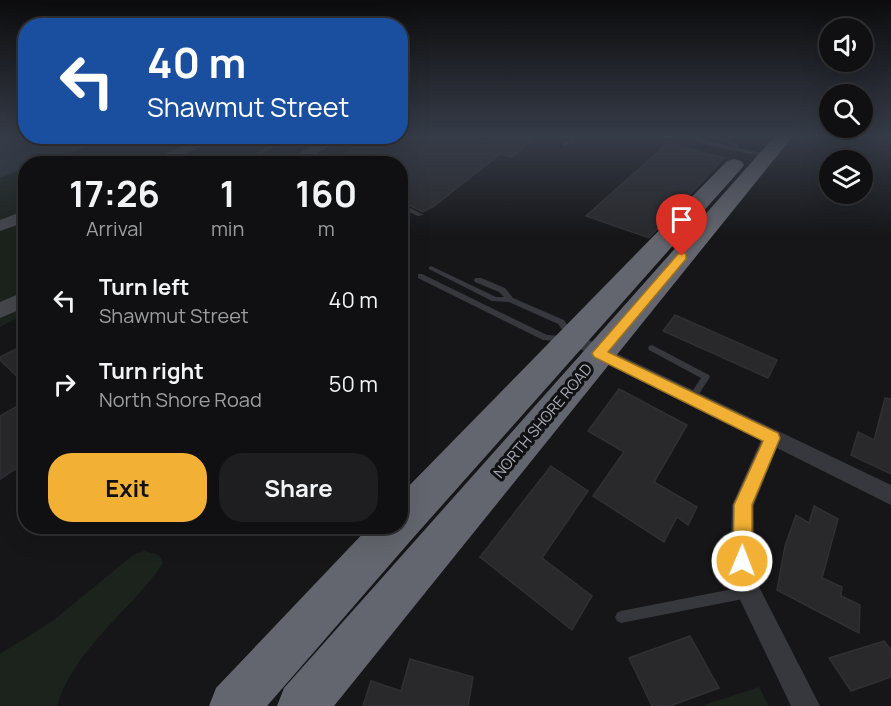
<!DOCTYPE html>
<style>
:root{--surface:#101012;--page:#1e1e20;--text:#f1f3f6;--muted:#9c9d9f;--line:#303032;--accent:#f2b134}
body{margin:0;font-family:Manrope,sans-serif;background:var(--page);color:var(--text);height:100vh;display:flex;flex-direction:column;font-size:22px;white-space:nowrap}
*{box-sizing:border-box;margin:0}
p{font-size:20px;color:var(--muted)}
.icon{flex:none;width:33px;height:33px;fill:none;stroke:currentColor;stroke-width:2;stroke-linecap:round;stroke-linejoin:round}
.map{position:relative;flex:1;overflow:hidden}
.drawer{position:absolute;left:18px;top:156px;width:390px;height:378px;display:flex;flex-direction:column;background:var(--surface);border-radius:24px;box-shadow:0 6px 24px #0002,0 0 0 2px var(--line)}
.drawer>*{flex:none}
.hud{position:absolute;left:18px;top:18px;width:390px;height:126px;border-radius:24px;box-shadow:0 6px 24px #0002,0 0 0 2px var(--line);background:#1a4fa0;color:#fff;overflow:hidden}
.controls{position:absolute;left:819px;top:18px;display:grid;gap:12px}
.controls a{display:grid;place-items:center;width:54px;height:54px;border-radius:50%;background:var(--surface);box-shadow:0 6px 24px #0002,0 0 0 2px var(--line);font-size:30px}
.pin{position:absolute;display:grid;place-items:center;width:51px;height:51px;color:#fff;margin:-62px -26px;border-radius:50% 50% 50% 0;rotate:-45deg;box-shadow:0 0 6px #0007}
.pin .icon{rotate:45deg}
.me{position:absolute;width:66px;margin:-33px;rotate:1deg;stroke-linejoin:round;filter:drop-shadow(0 0 4px #0008)}
.turn{display:flex;align-items:center;gap:21px;height:126px;padding:0 30px;font-size:27px}
.turn .icon{width:78px;height:78px;stroke-width:2.5}
.turn b{display:block;font-size:42px;line-height:51px}
.eta{display:flex;justify-content:space-evenly;align-items:center;height:102px;text-align:center}
.eta b{font-size:36px;font-weight:700;line-height:42px}
.primary-button{display:flex;gap:12px;margin-top:auto;padding:12px 30px}
.primary-button a{flex:1;height:69px;border-radius:24px;background:var(--accent);color:#111;font-size:24px;font-weight:700;line-height:69px;text-align:center}
.primary-button a+a{background:var(--page);color:var(--text)}
ul{padding:0;list-style:none}
li{display:flex;align-items:center;gap:18px;height:84px;padding:0 30px}
li div{flex:1}
li b{display:block;font-size:22px}
li em{font-style:normal}
.map>svg:first-child{display:block}
</style>
<div class="map">
<svg width="891" height="706" viewBox="0 0 891 706">
<rect width="100%" height="100%" fill="#161618"/>
<!-- green -->
<g fill="#1c231d">
<path d="M117 137H360L312 163 43 164Z"/>
<path d="M25 169V314L0 327V178Z"/>
<path d="M144 551 159 555 163 563C131 611 74 648 57 706H0V654L54 620 133 555Z"/>
<path d="M759 687 769 706H701Z"/>
</g>
<!-- water -->
<path fill="#2c353c" d="M0 136 117 137 43 163 26 164 25 169 0 178Z"/>
<!-- building -->
<g fill="#29292c" stroke="#303034" stroke-width="1.5">
<path d="M374 136H464L487 142 495 136H536L512 157 500 154 434 206 423 212 400 201V164H326Z"/>
<path d="M668 143 724 158 649 238 586 216Z"/>
<path d="M675 315 777 360 768 378 663 331Z"/>
<path d="M26 344V385L0 360V357Z"/>
<path d="M619 389 687 425 654 482 697 507 688 525 677 517 664 542 593 496 624 452 588 431Z"/>
<path d="M885 398 891 399V474L851 455 858 432 874 440Z"/>
<path d="M26 401V462L0 479V416Z"/>
<path d="M551 466 588 491 542 558 592 596 572 630 480 557Z"/>
<path d="M814 506 838 519 822 578 842 587 841 596 860 605 859 633 777 590 785 546 796 515 809 523Z"/>
<path d="M690 636 719 688 670 706H652L629 658Z"/>
<path d="M884 641 891 650V677L851 691 829 658Z"/>
<path d="M410 659 473 677 468 706H363L371 681 401 691Z"/>
</g>
<g fill="none" stroke-linecap="round" stroke-linejoin="round">
<!-- lane -->
<g fill="#37383d" fill-rule="evenodd">
<path d="M287 136H294L243 164H236Z"/>
<path d="M689 136H696L711 142 734 147 729 143 706 136C718 136 730 138 739 146V148L771 155 768 157C742 151 712 150 689 136Z"/>
<path d="M299 156H303L321 164H313L299 158Z"/>
<path d="M400 203 422 214 423 215 418 216 400 208Z"/>
<path d="M431 266 496 297H504L499 292 475 282 474 280 475 278H481L505 288 513 298 564 320 574 334 570 337 567 336 558 324 509 302 492 301 429 269V267Z"/>
<path d="M418 274H422L547 335 565 336 569 339 565 342 543 340 418 278Z"/>
<path d="M652 345 709 375 710 377 695 400H689L688 398 701 378 649 350 648 348 649 346Z"/>
<path d="M748 586 752 588 754 592 752 596 748 598 621 623 617 621 615 617 617 613 621 611Z"/>
</g>
<!-- street -->
<path fill="#37383d" fill-rule="evenodd" d="M574 333 891 485V505L777 448 754 505V577L820 706H791L730 579 732 505 761 440 568 343 566 339 568 335Z"/>
<!-- secondary -->
<g fill="#45474d" fill-rule="evenodd">
<path d="M202 136H222L165 164H144Z"/>
<path d="M328 136H346L300 164H281Z"/>
<path d="M26 210V222L0 231V220Z"/>
<path d="M26 291V307L0 318V302Z"/>
</g>
<!-- highway -->
<g fill="#63666e" fill-rule="evenodd">
<path d="M775 136H793L334 706H277L284 688Z"/>
<path d="M734 159 741 161 744 165 741 169 413 538 267 706H209L216 688 370 526H400V495L727 161Z"/>
</g>
<!-- rail -->
<path stroke="#4a4c52" stroke-width="3" stroke-dasharray="5 4" stroke-linecap="butt" d="M564 145 575 136"/>
</g>
<!-- sky -->
<linearGradient id="sky" x2="0" y2="1"><stop stop-color="#0c0c0d"/><stop offset="0.58" stop-color="#363c48"/><stop offset="1" stop-color="#363c48" stop-opacity="0"/></linearGradient>
<rect width="891" height="235" fill="url(#sky)"/>
<!-- route -->
<path fill="#f2b134" stroke="#9d7322" stroke-width="1.5" d="M682 253 686 254V259L608 352 778 433 780 438 752 505V561L749 568 742 570 735 568 733 561 734 505 763 441 594 357 592 353 678 254Z"/>
<g text-anchor="middle" stroke-width="6" stroke-linejoin="round" paint-order="stroke">
<!-- street labels -->
<g font-size="15" fill="#a8adb8" stroke="#111113">
<text transform="translate(543 421) rotate(-50)" y="5">NORTH SHORE ROAD</text>
</g>
</g>
</svg>
<div class="controls">
<a><svg class="icon" aria-label="sound" viewBox="0 0 24 24"><path d="M4 9h4l5-4v14l-5-4H4zM17 9q2 3 0 6"/></svg></a>
<a><svg class="icon" aria-label="search" viewBox="0 0 24 24"><circle cx="10" cy="10" r="6"/><path d="M15 15l6 6"/></svg></a>
<a><svg class="icon" aria-label="layers" viewBox="0 0 24 24"><path d="M12 4l9 5-9 5-9-5zM3 14l9 5 9-5"/></svg></a>
</div>
<div class="pin" style="left:682px;top:256px;background:#d93025"><svg class="icon" aria-label="arrive" viewBox="0 0 24 24"><path d="M6 21V4h12l-3 4 3 4H6"/></svg></div>
<svg class="me" style="left:742px;top:561px" viewBox="-20 -20 40 40"><circle r="17" fill="#f2b134" stroke="#fff" stroke-width="3"/><path d="M0-11L8 9 0 5-8 9z" fill="#fff"/></svg>
<div class="hud">
<div class="turn"><svg class="icon" aria-label="left" viewBox="0 0 24 24"><path d="M17 20v-9H6M10 6l-5 5 5 5"/></svg><div><b>40 m</b>Shawmut Street</div></div>
</div>
<section class="drawer">
<div class="eta">
<div><b>17:26</b><p>Arrival</p></div>
<div><b>1</b><p>min</p></div>
<div><b>160</b><p>m</p></div>
</div>
<ul>
<li><svg class="icon" aria-label="left" viewBox="0 0 24 24"><path d="M17 20v-9H6M10 6l-5 5 5 5"/></svg><div><b>Turn left</b><p>Shawmut Street</p></div><em>40 m</em></li>
<li><svg class="icon" aria-label="right" viewBox="0 0 24 24"><path d="M7 20v-9h11M14 6l5 5-5 5"/></svg><div><b>Turn right</b><p>North Shore Road</p></div><em>50 m</em></li>
</ul>
<div class="primary-button"><a>Exit</a><a>Share</a></div>
</section>
</div>
